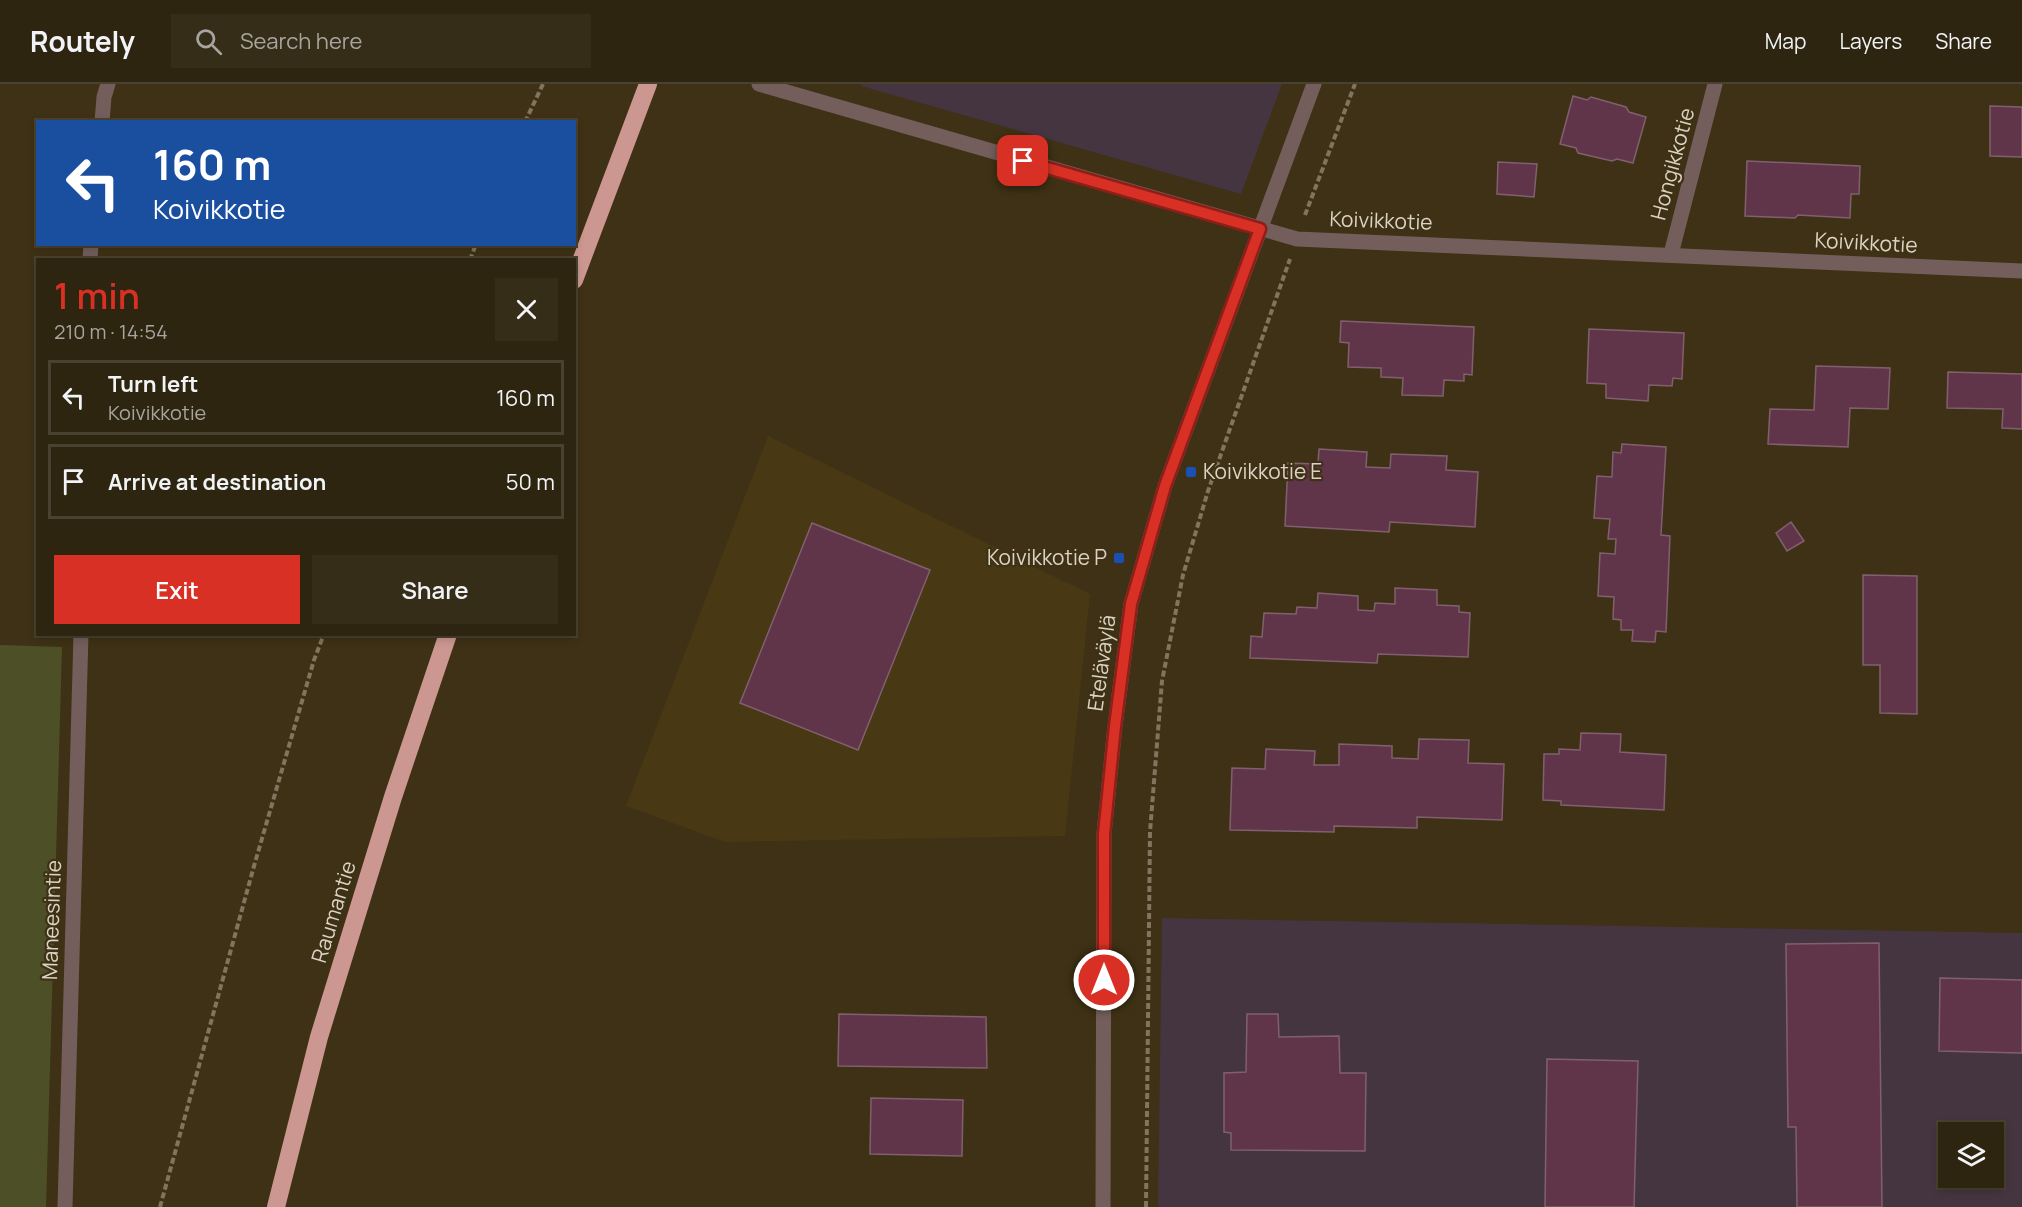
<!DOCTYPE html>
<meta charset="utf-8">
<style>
:root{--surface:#2e2510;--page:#362d19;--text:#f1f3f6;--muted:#a7a59f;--line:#494230;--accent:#d93025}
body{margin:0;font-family:Manrope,sans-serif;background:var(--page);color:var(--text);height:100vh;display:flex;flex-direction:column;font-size:22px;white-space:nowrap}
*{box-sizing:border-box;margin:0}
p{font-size:20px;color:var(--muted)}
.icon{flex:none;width:33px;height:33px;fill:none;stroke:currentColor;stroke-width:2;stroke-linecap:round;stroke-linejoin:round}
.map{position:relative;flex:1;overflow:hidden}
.side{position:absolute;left:36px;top:174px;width:540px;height:378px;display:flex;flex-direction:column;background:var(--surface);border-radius:0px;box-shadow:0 3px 9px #0003,0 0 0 2px var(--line)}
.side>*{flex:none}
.hud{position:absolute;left:36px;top:36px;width:540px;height:126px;border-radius:0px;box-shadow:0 3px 9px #0003,0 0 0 2px var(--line);background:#1a4fa0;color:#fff;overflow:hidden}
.tools{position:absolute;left:1938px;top:1038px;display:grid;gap:12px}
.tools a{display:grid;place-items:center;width:66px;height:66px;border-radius:0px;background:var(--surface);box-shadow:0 3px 9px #0003,0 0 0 2px var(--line);font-size:30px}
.pin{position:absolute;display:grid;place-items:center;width:51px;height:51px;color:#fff;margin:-26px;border-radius:12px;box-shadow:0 3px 9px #0006}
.me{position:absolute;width:66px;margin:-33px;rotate:0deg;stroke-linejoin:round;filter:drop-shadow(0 0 4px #0008)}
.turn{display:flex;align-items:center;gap:21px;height:126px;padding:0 18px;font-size:27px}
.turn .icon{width:78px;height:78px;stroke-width:2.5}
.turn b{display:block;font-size:42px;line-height:51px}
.round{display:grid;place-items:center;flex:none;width:63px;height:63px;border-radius:0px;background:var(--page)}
.head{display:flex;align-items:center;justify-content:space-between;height:102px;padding:0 18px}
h1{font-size:36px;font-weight:600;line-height:45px;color:var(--accent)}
.primary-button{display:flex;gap:12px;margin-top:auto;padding:12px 18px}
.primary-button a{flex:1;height:69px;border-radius:0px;background:var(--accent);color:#fff;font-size:24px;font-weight:600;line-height:69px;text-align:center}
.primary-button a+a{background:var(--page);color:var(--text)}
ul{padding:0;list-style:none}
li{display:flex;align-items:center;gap:18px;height:75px;margin:0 12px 9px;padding:0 6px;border:3px solid var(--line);border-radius:0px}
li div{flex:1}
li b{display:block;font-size:22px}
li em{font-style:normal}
header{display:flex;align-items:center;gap:36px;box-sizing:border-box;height:84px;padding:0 30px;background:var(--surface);border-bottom:2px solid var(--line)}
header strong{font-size:28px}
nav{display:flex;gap:33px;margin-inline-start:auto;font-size:21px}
.search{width:420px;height:54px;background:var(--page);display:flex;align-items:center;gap:15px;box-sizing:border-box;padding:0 21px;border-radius:0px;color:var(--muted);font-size:22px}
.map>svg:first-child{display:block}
</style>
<header>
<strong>Routely</strong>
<div class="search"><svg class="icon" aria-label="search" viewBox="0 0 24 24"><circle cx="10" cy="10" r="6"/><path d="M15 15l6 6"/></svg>Search here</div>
<nav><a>Map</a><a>Layers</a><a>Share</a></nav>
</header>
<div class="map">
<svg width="2022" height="1123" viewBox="0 0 2022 1123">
<rect width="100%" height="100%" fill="#3e3115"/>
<!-- built -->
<path fill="#493814" d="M768 352 1090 510 1065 752 725 758 626 722Z"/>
<!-- industrial -->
<g fill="#453540" fill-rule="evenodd">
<path d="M862 0H1282L1241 110 861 2Z"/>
<path d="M1162 834 2022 849V1123H1160L1158 1121ZM1948 1048H1994V1094H1948Z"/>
</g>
<!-- green -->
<path fill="#4d5027" d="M0 561 62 563 46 1123H0Z"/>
<!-- building -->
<g fill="#603549" stroke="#80606e" stroke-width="1.5">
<path d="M1573 12 1587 16 1591 13 1626 23 1629 28 1646 33 1633 79 1617 75 1612 77 1578 69 1576 64 1560 60Z"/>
<path d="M1990 22 2022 23V73L1990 72Z"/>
<path d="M1747 77 1860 82 1859 110H1851L1850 134 1798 131 1795 134 1745 132Z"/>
<path d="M1498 78 1537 80 1534 113 1497 110Z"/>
<path d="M1341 237 1474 243 1472 291 1464 290V297L1444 296 1443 312 1402 311 1403 294 1381 293V284L1348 283 1349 259 1340 258Z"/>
<path d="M1589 245 1684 249 1682 295 1673 294 1672 302 1649 301 1648 317 1606 314V300L1587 299Z"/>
<path d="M1816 282 1890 284 1888 325 1850 324 1848 363 1768 360 1770 325 1814 326Z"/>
<path d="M1948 288 2022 290V345L2002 344 2003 325 1947 324Z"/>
<path d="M1622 360 1666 363 1661 451 1670 452 1666 548 1656 547 1655 558 1632 557 1633 546H1621V536L1613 535 1614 513 1598 512 1600 469 1615 470 1616 455H1608L1610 435 1594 434 1597 392 1612 393 1613 368 1621 369Z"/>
<path d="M1319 365 1367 368 1366 383 1390 384 1391 370 1447 372 1446 386 1478 388 1475 443 1390 438 1389 448 1285 442 1288 379 1318 380Z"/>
<path d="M1791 438 1804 457 1787 467 1776 449Z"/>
<path d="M812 439 930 486 858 666 740 619Z"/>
<path d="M1863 491 1917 492V630L1880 629V581H1863Z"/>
<path d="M1395 504 1437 506V521L1459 522V528L1470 529 1468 573 1378 570 1377 579 1250 574 1251 552 1262 553 1264 529 1296 530 1297 523 1317 524 1318 509 1358 512V526L1374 527 1375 519 1395 520Z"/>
<path d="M1581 649 1621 650 1620 668 1666 671 1664 726 1561 721V717L1543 716 1544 670H1559V665L1580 666Z"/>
<path d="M1419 655 1469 656 1468 679 1504 680 1502 736 1417 733V744L1334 742V748L1230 746 1232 684 1265 685 1266 665 1315 667 1314 681H1339V660L1392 662V674L1418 675Z"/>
<path d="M1879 859 1882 1123H1797L1796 1043H1788L1786 860Z"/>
<path d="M1940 894 2022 896V969L1939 967Z"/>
<path d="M839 930 986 933 987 984 838 982Z"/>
<path d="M1247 930H1278L1279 953 1339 952 1340 989H1366L1365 1067 1231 1066V1049L1224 1048V989L1246 988Z"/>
<path d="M1547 975 1638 977 1634 1123H1545Z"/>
<path d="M871 1014 963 1016 962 1072 870 1070Z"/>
</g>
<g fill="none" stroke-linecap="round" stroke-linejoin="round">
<!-- path -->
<g stroke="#80755e" stroke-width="4" stroke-dasharray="6 3" stroke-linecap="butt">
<path d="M525 38 543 0"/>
<path d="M1305 131 1355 0"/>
<path d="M470 176 476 160"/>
<path d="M160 1123 254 782 314 576 324 550"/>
<path d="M1146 1123 1150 748 1162 597 1183 491 1208 407 1290 175"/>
</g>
<!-- minor -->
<g stroke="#745e5b" stroke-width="15">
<path d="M759 0 1297 155 2022 187"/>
<path d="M102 38 104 13 108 0"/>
<path d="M1671 170 1715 0"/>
<path d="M90 176 91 160"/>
<path d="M65 1123 81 550"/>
<path d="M1103 1123 1104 750 1115 642 1131 520 1165 402 1314 0"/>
</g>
<!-- highway -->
<g stroke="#cd9791" stroke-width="18">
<path d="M574 196 648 0"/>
<path d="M276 1123 319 953 393 713 448 550"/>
</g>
</g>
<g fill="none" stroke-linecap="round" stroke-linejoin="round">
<defs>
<path id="route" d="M1023 77 1260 145 1165 402 1131 520 1115 642 1104 750V896"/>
</defs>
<!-- route casing -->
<use href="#route" stroke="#8d1f18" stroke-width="15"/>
<!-- route -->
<use href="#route" stroke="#d93025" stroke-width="10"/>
</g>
<!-- markers -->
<g fill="#1a4fb4" stroke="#3e3115" stroke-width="2">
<rect x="1185" y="382" width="12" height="12" rx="3"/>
<rect x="1113" y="468" width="12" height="12" rx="3"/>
</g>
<g text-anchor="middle" stroke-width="4.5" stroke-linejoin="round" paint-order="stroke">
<!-- street labels -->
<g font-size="21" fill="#dbd3c3" stroke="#3e3115">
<text transform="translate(1673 80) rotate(-75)" y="7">Hongikkotie</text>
<text transform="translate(1381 137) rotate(2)" y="7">Koivikkotie</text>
<text transform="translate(1866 159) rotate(3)" y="7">Koivikkotie</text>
<text transform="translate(1102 579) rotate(-82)" y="7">Eteläväylä</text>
<text transform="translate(334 828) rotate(-73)" y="7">Raumantie</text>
<text transform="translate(52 836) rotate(-88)" y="7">Maneesintie</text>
</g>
<!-- poi labels -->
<g font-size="21" fill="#dbd3c3" stroke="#3e3115" text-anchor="start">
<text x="1203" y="395">Koivikkotie E</text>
<text x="1107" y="481" text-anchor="end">Koivikkotie P</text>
</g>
</g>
</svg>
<div class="tools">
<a><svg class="icon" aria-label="layers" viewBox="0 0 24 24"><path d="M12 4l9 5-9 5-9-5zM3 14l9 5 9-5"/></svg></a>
</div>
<div class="pin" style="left:1023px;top:77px;background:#d93025"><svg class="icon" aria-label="arrive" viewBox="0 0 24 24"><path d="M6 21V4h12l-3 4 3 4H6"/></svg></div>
<svg class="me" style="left:1104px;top:896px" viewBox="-20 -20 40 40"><circle r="17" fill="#d93025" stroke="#fff" stroke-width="3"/><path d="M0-11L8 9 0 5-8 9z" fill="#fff"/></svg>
<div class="hud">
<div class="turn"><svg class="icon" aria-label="left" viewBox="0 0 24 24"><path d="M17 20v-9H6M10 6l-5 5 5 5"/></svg><div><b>160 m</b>Koivikkotie</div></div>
</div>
<section class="side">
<div class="head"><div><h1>1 min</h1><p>210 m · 14:54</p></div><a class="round"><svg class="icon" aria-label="close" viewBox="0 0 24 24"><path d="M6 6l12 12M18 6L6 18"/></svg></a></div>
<ul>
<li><svg class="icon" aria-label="left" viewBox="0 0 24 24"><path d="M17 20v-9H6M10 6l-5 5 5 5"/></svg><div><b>Turn left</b><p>Koivikkotie</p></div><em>160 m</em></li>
<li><svg class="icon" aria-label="arrive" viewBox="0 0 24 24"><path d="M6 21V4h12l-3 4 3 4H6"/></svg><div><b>Arrive at destination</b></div><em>50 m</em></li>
</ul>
<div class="primary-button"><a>Exit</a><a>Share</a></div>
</section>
</div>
